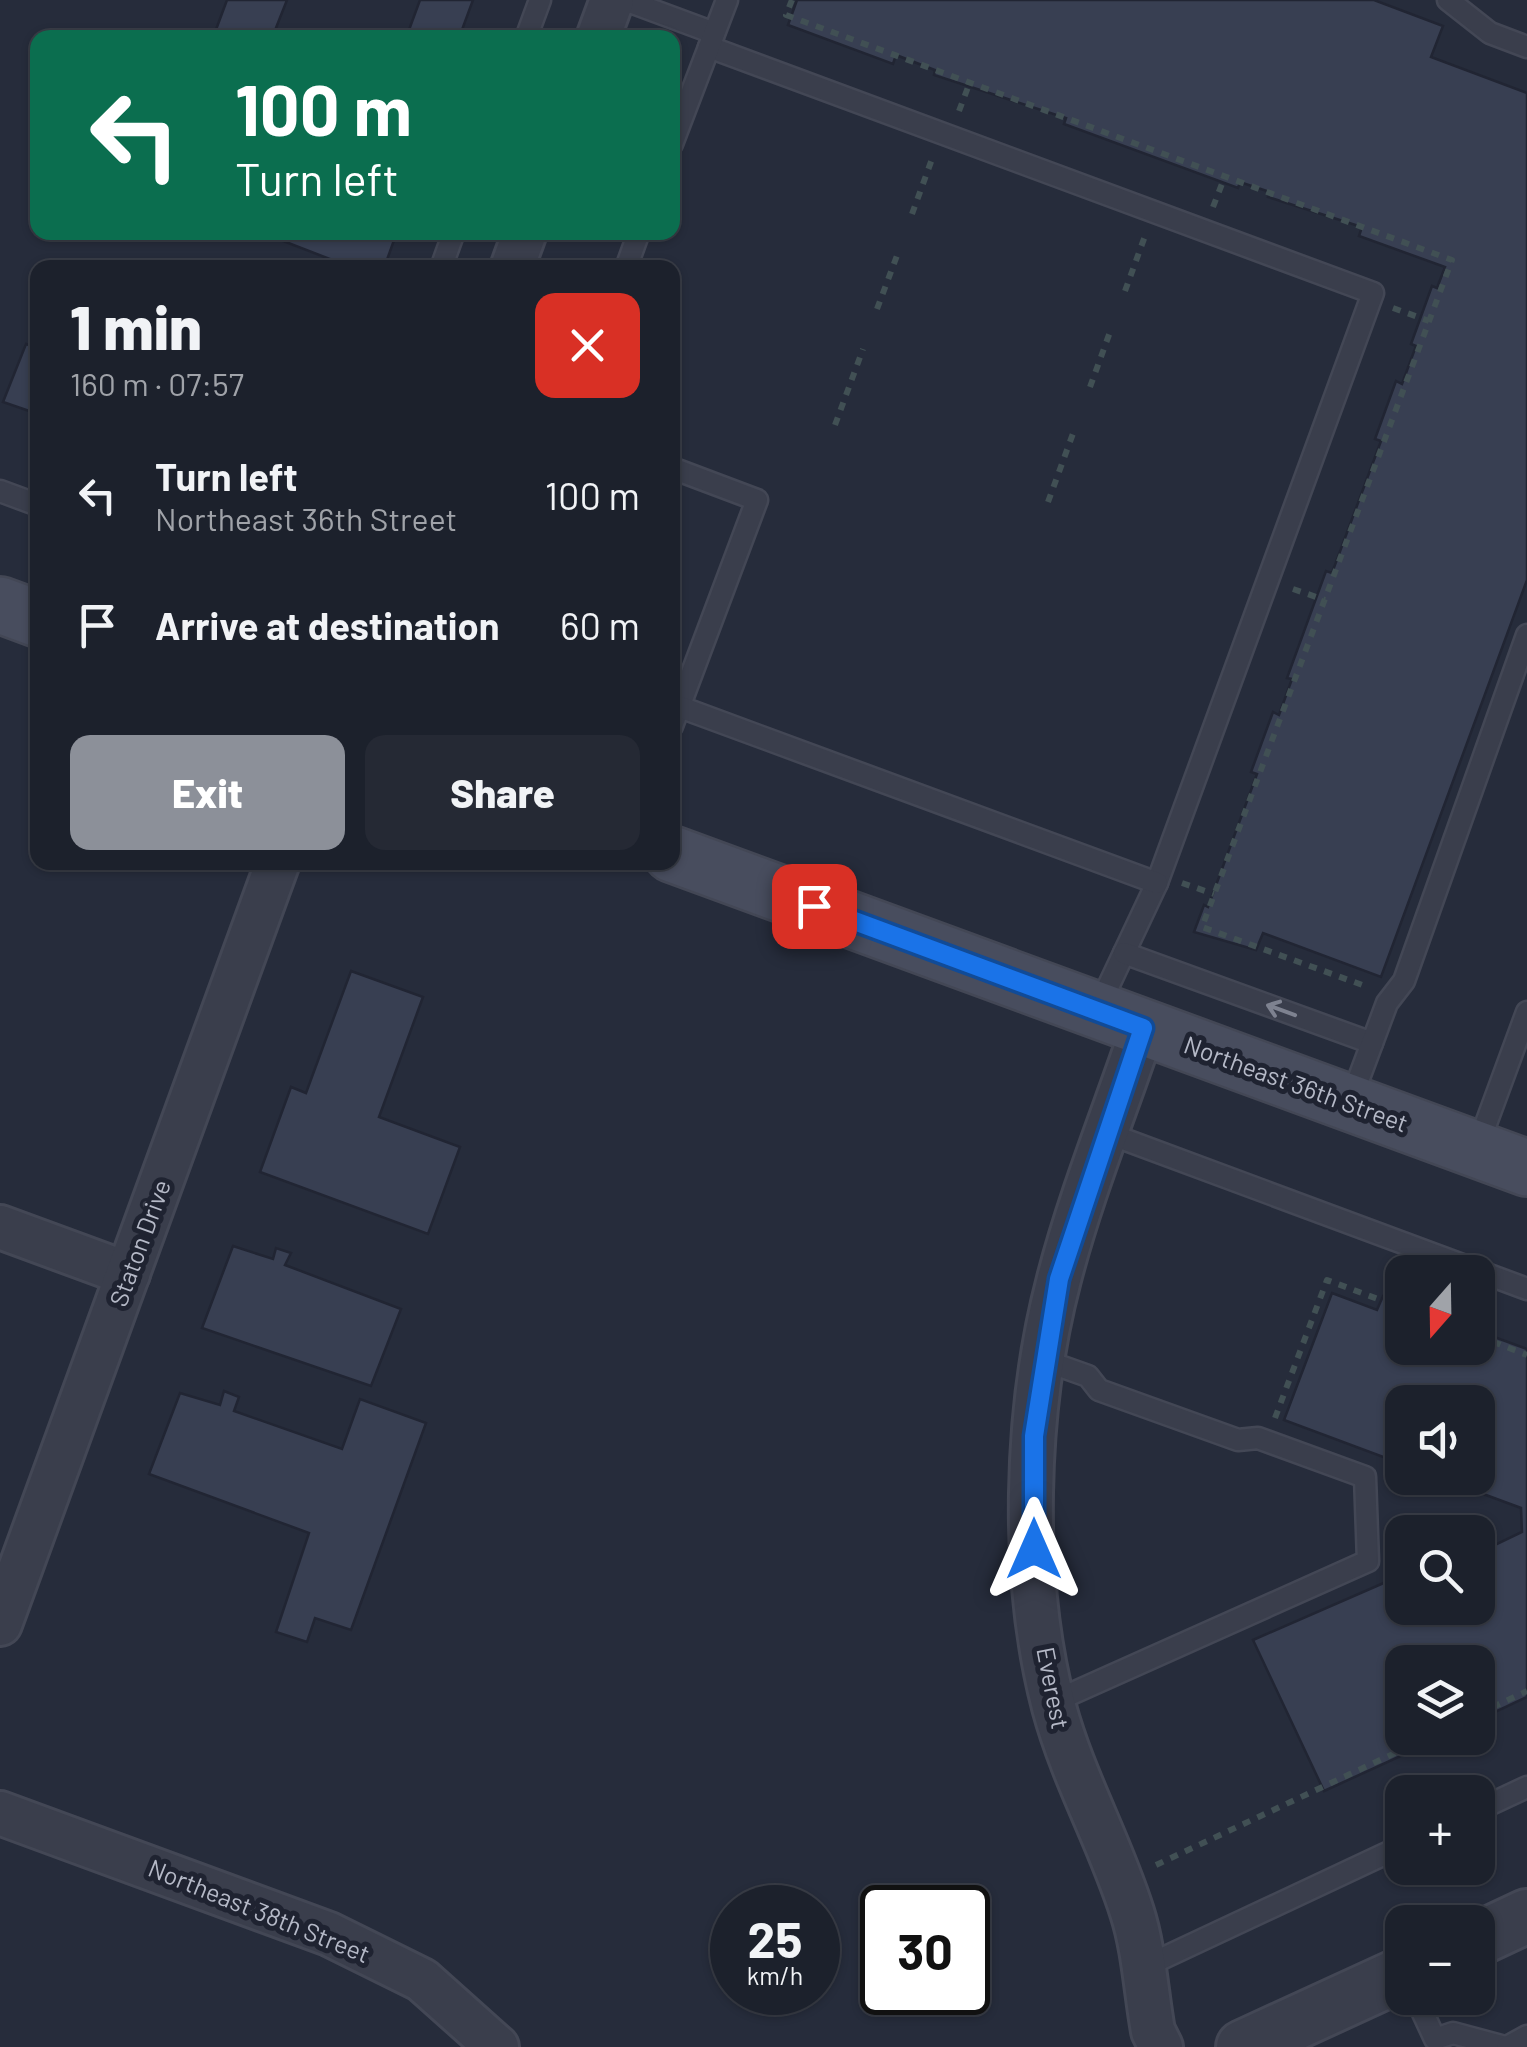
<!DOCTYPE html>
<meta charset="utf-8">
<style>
:root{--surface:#1c212c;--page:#252934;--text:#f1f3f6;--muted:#a0a3a9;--line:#3a3e48;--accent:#8c9099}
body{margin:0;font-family:Barlow,sans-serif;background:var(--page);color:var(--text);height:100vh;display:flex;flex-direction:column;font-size:38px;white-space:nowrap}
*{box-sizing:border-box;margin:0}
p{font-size:32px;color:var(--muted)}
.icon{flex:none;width:55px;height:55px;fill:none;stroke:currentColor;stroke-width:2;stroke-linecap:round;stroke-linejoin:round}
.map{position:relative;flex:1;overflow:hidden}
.panel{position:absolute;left:30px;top:260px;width:650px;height:610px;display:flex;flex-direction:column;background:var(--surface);border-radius:20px;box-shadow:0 2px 8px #0004,0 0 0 2px var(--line)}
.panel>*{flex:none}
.top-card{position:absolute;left:30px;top:30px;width:650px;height:210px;border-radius:20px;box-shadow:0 2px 8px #0004,0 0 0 2px var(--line);background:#0b6e4f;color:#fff;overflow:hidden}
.needle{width:65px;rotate:200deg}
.buttons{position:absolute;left:1385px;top:1255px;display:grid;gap:20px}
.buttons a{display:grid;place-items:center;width:110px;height:110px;border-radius:20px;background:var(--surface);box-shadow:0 2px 8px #0004,0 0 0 2px var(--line);font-size:50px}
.speed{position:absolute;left:710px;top:1885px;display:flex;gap:20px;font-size:50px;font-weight:700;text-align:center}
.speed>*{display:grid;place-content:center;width:130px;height:130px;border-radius:50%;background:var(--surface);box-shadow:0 2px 8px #0004,0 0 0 2px var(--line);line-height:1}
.speed small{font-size:25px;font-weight:400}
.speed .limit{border:5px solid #111;border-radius:15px;background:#fff;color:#111}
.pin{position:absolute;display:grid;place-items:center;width:85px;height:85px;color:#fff;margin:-42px;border-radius:20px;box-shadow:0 5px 15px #0006}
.me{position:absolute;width:110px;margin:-55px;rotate:0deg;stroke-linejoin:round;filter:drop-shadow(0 0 8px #0008)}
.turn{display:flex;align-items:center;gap:35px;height:210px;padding:0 40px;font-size:45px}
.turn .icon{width:130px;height:130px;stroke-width:2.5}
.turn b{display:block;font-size:70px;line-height:85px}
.round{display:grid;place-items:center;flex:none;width:105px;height:105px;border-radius:20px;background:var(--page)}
.head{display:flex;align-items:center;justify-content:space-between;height:170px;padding:0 40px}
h1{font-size:60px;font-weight:800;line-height:75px}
.action{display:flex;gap:20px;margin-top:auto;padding:20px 40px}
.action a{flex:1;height:115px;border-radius:20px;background:var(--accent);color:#fff;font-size:40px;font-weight:800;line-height:115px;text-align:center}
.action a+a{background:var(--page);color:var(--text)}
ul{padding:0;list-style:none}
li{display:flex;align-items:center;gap:30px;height:130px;padding:0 40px}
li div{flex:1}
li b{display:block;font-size:38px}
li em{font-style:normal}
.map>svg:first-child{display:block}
</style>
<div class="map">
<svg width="1527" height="2047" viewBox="0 0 1527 2047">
<rect width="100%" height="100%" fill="#262c3b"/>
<!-- building -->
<g fill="#383f52" stroke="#212533" stroke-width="2.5">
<path d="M227 0H287L272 38H220L214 35Z"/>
<path d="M420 0H473L459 38H406Z"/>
<path d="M797 0H1374L1443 26 1431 57 1527 93V580L1381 977 1263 933 1256 950 1194 932 1204 905 1208 907 1257 774 1251 772 1273 712 1279 715 1292 679 1287 678 1326 571 1332 573 1381 441 1375 439 1396 381 1402 384 1416 346 1411 344 1432 286 1437 288 1445 267 1359 236 1362 227 1268 197 1270 192 1240 182 1238 188 1064 124 1066 118 934 75 935 70 896 55 893 64 788 25Z"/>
<path d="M260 232H397L384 268H353Z"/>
<path d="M26 344 38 348V414L3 402Z"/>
<path d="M351 971 423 997 379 1117 460 1147 428 1234 260 1172 291 1087 306 1093Z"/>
<path d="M233 1246 273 1259 276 1248 291 1253 285 1265 401 1309 371 1386 202 1328Z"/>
<path d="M1332 1293 1377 1310 1383 1296 1402 1303V1348H1478V1331L1527 1349V1697L1478 1720V1662H1402V1738H1440L1324 1791 1253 1640 1402 1575V1608H1478V1553L1522 1532 1521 1508 1440 1478H1478V1402H1402V1464L1284 1420Z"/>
<path d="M224 1391 239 1397 234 1411 342 1449 360 1399 426 1423 351 1630 315 1618 307 1642 276 1632 309 1533 149 1474 180 1393 220 1405Z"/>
<path d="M882 1921V1968L873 1972 863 1949 882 1940 874 1925Z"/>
<path d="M968 1952 977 1971 968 1975Z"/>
<path d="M901 1992H931L906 2004Z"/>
</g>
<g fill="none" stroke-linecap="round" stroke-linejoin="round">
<defs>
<g id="service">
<path d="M625 0 714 33"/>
<path d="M1448 0 1490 33 1527 47"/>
<path d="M526 38 540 0"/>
<path d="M709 47 1373 293 1157 883 1099 1006"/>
<path d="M672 144 727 0"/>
<path d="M441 268 454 232"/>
<path d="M626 268 639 232"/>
<path d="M672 468 757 500 672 726"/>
<path d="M0 491 38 505"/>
<path d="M680 707 1157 883"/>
<path d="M1124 953 1372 1043"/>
<path d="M1350 1102 1387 1003 1404 981 1527 635"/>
<path d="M1107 1133 1527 1289"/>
<path d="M1477 1148 1527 1012"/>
<path d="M1043 1360 1088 1376 1099 1390 1238 1440 1258 1438 1365 1477 1368 1561 1053 1702"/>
<path d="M1478 1810 1527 1787"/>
<path d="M1142 1968 1402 1846"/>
<path d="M1416 1998 1435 2039 1453 2033 1505 2047"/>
<path d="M1507 2047 1527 2036"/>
</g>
<g id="minor">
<path d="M598 38 612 0"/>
<path d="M512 268 525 232"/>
<path d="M1143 1028C1115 1111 1081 1194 1059 1279 1025 1408 1020 1577 1054 1707 1073 1778 1110 1842 1132 1912 1144 1949 1146 1992 1153 2031L1161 2047"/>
<path d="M0 1227 128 1274"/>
<path d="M0 1624 278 862"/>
<path d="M0 1813 329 1934 422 1980 497 2047"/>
</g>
<g id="tertiary">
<path d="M1478 1939 1527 1916"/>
<path d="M1243 2047 1402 1974"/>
</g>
<g id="secondary">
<path d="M0 605 38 619"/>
<path d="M672 854 1527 1168"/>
</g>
</defs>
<!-- service casing -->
<use href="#service" stroke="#434755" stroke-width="25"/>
<!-- minor casing -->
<use href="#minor" stroke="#434755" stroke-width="48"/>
<!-- tertiary casing -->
<use href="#tertiary" stroke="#434755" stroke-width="58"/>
<!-- secondary casing -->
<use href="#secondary" stroke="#434755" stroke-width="60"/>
<!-- path -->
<g stroke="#415054" stroke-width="6" stroke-dasharray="8 8" stroke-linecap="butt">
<path d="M792 0 786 15 1452 260 1202 927 1368 987"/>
<path d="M959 111 970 82"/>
<path d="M1213 207 1225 176"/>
<path d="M912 214 932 159"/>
<path d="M1125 291 1145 236"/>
<path d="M1393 308 1429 321"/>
<path d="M877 309 898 253"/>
<path d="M1090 387 1110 332"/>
<path d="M835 425 863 349"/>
<path d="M1048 502 1075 428"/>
<path d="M1293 589 1325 600"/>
<path d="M1182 883 1214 894"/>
<path d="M1478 1336 1527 1355"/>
<path d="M1275 1418 1327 1280 1402 1308"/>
<path d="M1478 1714 1527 1691"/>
<path d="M1156 1865 1427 1738"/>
</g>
<!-- service -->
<use href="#service" stroke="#3a3e4c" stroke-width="20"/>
<!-- minor -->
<use href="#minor" stroke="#3a3e4c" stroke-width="42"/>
<!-- tertiary -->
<use href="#tertiary" stroke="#3a3e4c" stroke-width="52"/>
<!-- secondary -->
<use href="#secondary" stroke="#484d5e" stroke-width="55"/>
</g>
<!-- one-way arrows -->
<defs><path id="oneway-shaft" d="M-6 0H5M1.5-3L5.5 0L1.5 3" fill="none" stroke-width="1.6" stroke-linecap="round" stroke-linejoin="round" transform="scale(2.5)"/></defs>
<use stroke="#7e8290" href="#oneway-shaft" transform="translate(1281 1010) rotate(-160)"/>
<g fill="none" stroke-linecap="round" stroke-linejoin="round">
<defs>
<path id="route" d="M814 906 1143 1028 1059 1279 1034 1436V1549"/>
</defs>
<!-- route casing -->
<use href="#route" stroke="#114b97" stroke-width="25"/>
<!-- route -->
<use href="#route" stroke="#1a73e8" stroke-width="18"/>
</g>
<g text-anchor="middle" stroke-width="10" stroke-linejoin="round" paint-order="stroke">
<!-- street labels -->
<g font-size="25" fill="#b5b9c7" stroke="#1f2331">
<text transform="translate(1296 1084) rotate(20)" y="9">Northeast 36th Street</text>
<text transform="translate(140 1243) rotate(-70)" y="9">Staton Drive</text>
<text transform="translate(1053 1688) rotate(79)" y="9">Everest</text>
<text transform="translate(259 1911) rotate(22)" y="9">Northeast 38th Street</text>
</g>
</g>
</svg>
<div class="buttons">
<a><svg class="needle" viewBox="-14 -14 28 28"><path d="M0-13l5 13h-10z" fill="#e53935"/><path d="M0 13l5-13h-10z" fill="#a0a3a9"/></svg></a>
<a><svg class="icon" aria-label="sound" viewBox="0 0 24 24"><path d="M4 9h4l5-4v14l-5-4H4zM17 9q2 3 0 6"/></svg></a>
<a><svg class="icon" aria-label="search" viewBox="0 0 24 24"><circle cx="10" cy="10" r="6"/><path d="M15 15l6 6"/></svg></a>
<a><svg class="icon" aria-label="layers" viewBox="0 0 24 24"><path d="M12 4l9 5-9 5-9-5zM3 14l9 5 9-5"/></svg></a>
<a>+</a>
<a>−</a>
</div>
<div class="speed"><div>25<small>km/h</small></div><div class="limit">30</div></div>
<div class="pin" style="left:814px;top:906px;background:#d93025"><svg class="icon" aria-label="arrive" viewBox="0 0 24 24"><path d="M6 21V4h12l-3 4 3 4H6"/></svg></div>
<svg class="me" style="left:1034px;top:1549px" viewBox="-20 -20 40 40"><path d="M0-17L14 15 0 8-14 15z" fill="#1a73e8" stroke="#fff" stroke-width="4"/></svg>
<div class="top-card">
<div class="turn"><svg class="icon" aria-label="left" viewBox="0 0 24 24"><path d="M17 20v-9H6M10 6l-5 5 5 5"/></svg><div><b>100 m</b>Turn left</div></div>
</div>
<section class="panel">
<div class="head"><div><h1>1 min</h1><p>160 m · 07:57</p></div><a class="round" style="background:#d93025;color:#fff"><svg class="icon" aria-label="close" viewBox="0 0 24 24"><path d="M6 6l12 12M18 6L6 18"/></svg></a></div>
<ul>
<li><svg class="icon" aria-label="left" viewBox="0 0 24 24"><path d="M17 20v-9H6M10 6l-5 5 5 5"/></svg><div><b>Turn left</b><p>Northeast 36th Street</p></div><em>100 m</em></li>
<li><svg class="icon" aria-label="arrive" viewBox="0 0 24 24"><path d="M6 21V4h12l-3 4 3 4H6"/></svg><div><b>Arrive at destination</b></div><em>60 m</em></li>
</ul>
<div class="action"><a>Exit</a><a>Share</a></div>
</section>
</div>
